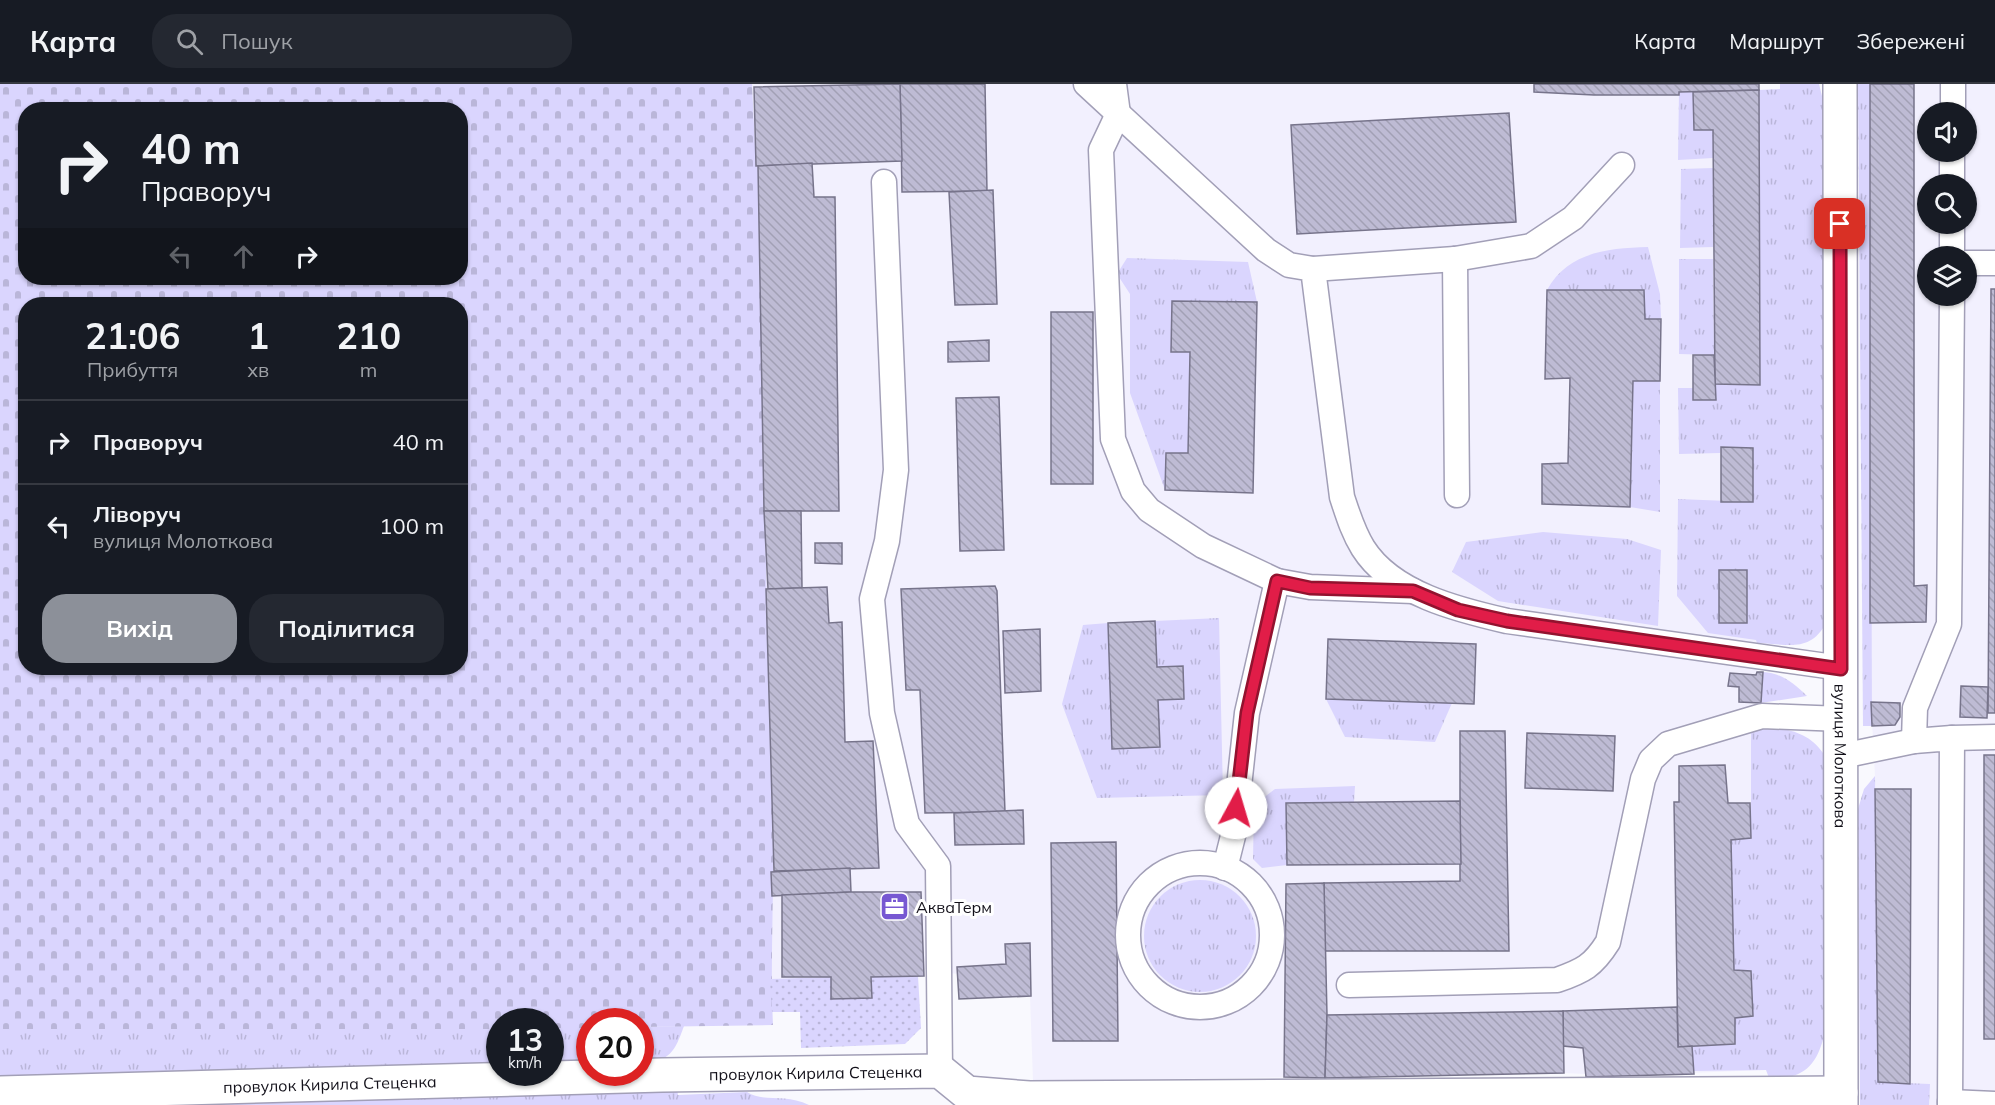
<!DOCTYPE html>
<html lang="uk">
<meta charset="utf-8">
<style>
:root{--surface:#171b24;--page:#242831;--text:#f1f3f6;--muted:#9ea1a6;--line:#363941;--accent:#8c9099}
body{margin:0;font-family:Mulish,sans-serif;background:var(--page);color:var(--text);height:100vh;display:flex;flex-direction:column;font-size:22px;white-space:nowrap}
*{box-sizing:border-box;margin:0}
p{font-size:20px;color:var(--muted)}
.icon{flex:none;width:33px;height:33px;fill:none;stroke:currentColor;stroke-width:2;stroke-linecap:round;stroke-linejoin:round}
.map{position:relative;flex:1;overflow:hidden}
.drawer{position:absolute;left:18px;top:213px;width:450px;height:378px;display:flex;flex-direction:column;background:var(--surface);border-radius:24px;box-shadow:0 2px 4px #0004}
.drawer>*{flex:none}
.banner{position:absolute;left:18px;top:18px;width:450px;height:183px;border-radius:24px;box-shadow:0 2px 4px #0004;background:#171b24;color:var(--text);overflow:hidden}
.tools{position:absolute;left:1917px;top:18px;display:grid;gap:12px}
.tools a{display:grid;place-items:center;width:60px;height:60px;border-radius:50%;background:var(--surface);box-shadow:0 2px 4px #0004;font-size:30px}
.speed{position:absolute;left:486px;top:924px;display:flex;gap:12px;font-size:30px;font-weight:700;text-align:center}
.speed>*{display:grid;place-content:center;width:78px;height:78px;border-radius:50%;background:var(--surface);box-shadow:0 2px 4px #0004;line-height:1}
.speed small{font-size:15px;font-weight:400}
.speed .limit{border:9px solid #d22;background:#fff;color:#111}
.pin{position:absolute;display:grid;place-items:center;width:51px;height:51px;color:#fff;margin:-26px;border-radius:12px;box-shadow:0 3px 9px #0006}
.me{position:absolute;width:66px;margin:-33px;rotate:6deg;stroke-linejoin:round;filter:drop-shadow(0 0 4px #0008)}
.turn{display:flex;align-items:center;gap:21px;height:126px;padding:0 24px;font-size:27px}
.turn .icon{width:78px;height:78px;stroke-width:2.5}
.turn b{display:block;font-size:42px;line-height:51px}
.lanes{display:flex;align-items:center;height:57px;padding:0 24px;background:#0003;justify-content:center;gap:30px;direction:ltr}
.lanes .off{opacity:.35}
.eta{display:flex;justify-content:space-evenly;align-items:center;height:102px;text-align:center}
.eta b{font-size:36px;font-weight:700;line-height:42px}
.button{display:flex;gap:12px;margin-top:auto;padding:12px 24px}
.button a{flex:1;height:69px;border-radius:24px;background:var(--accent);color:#fff;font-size:24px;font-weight:700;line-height:69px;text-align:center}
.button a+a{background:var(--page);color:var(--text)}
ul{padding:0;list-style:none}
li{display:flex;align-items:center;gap:18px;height:84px;padding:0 24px;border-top:2px solid var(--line)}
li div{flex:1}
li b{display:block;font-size:22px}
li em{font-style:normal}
header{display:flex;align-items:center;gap:36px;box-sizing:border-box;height:84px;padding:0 30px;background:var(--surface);border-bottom:2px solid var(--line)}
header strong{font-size:28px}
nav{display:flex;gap:33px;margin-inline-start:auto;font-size:21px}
.search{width:420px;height:54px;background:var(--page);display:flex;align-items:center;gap:15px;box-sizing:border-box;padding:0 21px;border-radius:24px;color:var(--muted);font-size:22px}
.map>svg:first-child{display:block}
</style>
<header>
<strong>Карта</strong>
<div class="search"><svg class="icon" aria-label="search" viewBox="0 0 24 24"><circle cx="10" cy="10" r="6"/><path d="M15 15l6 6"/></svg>Пошук</div>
<nav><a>Карта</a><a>Маршрут</a><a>Збережені</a></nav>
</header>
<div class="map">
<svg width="1995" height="1021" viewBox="0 0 1995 1021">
<defs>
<pattern id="grass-tufts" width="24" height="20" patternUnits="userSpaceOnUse" patternTransform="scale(1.5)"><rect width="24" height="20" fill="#dad5fe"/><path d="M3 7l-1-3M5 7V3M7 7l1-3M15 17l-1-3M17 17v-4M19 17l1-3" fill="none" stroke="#bab6d9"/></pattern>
<pattern id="cemetery-stones" width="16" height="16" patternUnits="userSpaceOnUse" patternTransform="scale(1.5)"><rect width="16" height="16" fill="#dad5fe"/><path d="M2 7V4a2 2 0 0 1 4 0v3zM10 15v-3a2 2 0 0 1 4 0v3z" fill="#bab6d9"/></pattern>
<pattern id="park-dots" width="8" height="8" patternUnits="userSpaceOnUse" patternTransform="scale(1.5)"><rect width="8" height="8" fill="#dad5fe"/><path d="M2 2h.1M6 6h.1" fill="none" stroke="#bab6d9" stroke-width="1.8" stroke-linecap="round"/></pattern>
<pattern id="building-back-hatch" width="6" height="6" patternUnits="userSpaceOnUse" patternTransform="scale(1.5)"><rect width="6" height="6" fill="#bebbd4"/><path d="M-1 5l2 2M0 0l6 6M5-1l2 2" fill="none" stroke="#a2a0b5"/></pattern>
</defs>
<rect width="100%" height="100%" fill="#f9f9fe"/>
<!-- built -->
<g fill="#f2f0fe" fill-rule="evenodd">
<path d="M752 0H1759L1757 556V587L1763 588 1766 986 1586 993 1585 990 1564 989 1033 997 1030 912 959 915 957 890 925 885 924 892 872 893V914L831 915V893L770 895 774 787 768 504 764 427 758 82H756Z"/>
<path d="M1870 0H1995V1021H1878L1875 692 1871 618ZM1928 28H1966V68H1928ZM1928 100H1966V140H1928ZM1928 172H1966V212H1928Z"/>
</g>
<!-- grass -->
<g fill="url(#grass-tufts)">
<path d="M1780 0H1819L1822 12 1826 539C1810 569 1788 560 1757 559L1756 556 1708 549 1677 512 1678 415 1753 418 1752 364 1721 363 1720 369 1679 370 1678 304H1693V316H1716L1715 300H1760L1759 6 1780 5Z"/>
<path d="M1858 0H1870L1872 642H1863Z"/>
<path d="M1679 8H1693L1694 46H1713V74L1678 76Z"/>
<path d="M1713 84V163L1680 164 1681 85Z"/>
<path d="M1648 163 1660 210 1661 235H1645L1644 206H1547C1568 168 1608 164 1648 163Z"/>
<path d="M1127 174 1248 178 1257 218 1172 217 1171 268H1190L1188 369H1166L1165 406 1130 309V210L1117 190Z"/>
<path d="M1679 175H1713L1714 271 1679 270Z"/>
<path d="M1633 297H1660V428L1630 423Z"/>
<path d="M1543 448 1627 455 1661 466 1658 542 1498 517 1452 488 1466 458Z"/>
<path d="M1219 534 1223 711 1097 714 1062 620 1083 541 1108 539 1112 665 1159 663 1158 616 1184 615 1183 582 1157 583 1155 537Z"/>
<path d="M1763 588C1782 589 1793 599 1807 612L1761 619Z"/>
<path d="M1326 615 1452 619 1435 658 1345 653Z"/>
<path d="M1771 642C1793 647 1810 650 1823 669V956C1814 986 1800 995 1769 994L1766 986 1694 987 1692 962 1735 960V934L1753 932 1751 887 1734 886 1731 756 1751 754V646Z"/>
<path d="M1875 692 1878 998 1930 1000 1929 1021H1860L1858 725 1864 705Z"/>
<path d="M1355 702 1354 718 1287 719V781L1262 784 1253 775 1254 721 1275 705Z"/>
<circle cx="1200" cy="852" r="56"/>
<path d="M684 942C675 967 670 978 641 979L640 943Z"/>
<path d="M550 944H589V980L551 981Z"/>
<path d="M0 945H499V983L0 995Z"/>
<path d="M677 1005 678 1011 747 1008C764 1019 785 1009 809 1021H100Z"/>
</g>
<!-- cemetery -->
<path fill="url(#cemetery-stones)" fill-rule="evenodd" d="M0 0H752L756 82H758C762 310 767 534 773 761 774 819 770 881 773 941L641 943 640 938H590L589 944H551L550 938H500L499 945H0ZM26 26H460V194H26ZM26 220H460V584H26Z"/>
<!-- park -->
<path fill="url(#park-dots)" d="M918 892 921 944 905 960 801 964 800 928H772L770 895 831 893V914H872L871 893Z"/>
<!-- building -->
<g fill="url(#building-back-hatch)" stroke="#77748b" stroke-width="1.5">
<path d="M900 0H985L987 107 902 108Z"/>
<path d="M900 0 902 77 756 82 754 3Z"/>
<path d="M1534 0H1759V6L1679 8V11H1594L1534 8Z"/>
<path d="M1870 0H1914V502L1927 501 1926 538 1870 539Z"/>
<path d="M1759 6 1760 301 1715 300 1713 46H1694L1693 8Z"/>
<path d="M1509 29 1516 138 1297 150 1291 41Z"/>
<path d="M812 79 814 113H835L839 427H764L758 82Z"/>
<path d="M993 106 997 220 955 221 949 108Z"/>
<path d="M1991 205H1995V629H1988Z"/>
<path d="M1547 206H1644L1645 235H1661L1660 297H1633L1630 423 1542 420V380L1568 379 1570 294 1545 295Z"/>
<path d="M1172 217 1257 218 1253 409 1165 406 1166 369H1188L1190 268H1171Z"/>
<rect x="1051" y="228" width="42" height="172"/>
<path d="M989 256V277L948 278V258Z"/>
<path d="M1693 271H1714L1716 316H1693Z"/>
<path d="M999 313 1004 466 960 467 956 314Z"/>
<path d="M1721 363 1753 364V418H1721Z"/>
<path d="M764 427H801L802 504 768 505Z"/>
<path d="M815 459H842V480L815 479Z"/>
<rect x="1719" y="486" width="28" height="53"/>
<path d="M995 502 997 507 1005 728 925 729 920 606H906L901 505Z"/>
<path d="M827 503 829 539 842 538 845 658 873 657 879 784 774 787 766 505Z"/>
<path d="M1155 537 1157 583 1183 582 1184 615 1158 616 1160 663 1112 665 1108 539Z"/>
<path d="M1040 545 1041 607 1005 609 1003 547Z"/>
<path d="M1328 555 1476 560 1474 620 1326 615Z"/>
<path d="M1757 588H1763L1761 619 1739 618V603L1728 602 1730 589 1756 591Z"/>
<path d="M1961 602 1988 603 1987 634 1960 633Z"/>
<path d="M1871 618 1900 619V633L1895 641 1872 642Z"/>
<path d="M1460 647H1505L1509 867H1325L1324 799 1460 797Z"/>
<path d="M1527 649 1615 652 1613 707 1525 704Z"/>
<rect x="1984" y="671" width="11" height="284"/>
<path d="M1725 681 1728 719H1750L1751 754 1731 756 1734 886 1751 887 1753 932 1735 934V960L1678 963 1674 718H1679V682Z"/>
<path d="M1875 705H1911L1910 1000 1878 998Z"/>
<path d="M1460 717 1461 780 1287 781 1286 719Z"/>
<path d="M1023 726 1024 760 955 761 954 729Z"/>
<path d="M1116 758 1118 957H1053L1051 759Z"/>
<path d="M850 784 851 808 772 812 771 788Z"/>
<path d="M1324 799 1327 931 1325 994 1284 993 1286 800Z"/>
<path d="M851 808H921L924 892 871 893 872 914 831 915V893H782V811Z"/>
<path d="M1030 859 1031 912 959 915 957 883 1006 880 1005 860Z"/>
<path d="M1677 923 1678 963 1692 962 1694 990 1586 993 1583 964 1563 962V927Z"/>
<path d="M1563 927 1564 989 1325 994 1327 931Z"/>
</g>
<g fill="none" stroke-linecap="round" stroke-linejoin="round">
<defs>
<g id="lane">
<path d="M1086 0 1266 166 1289 181 1313 185 1342 413C1348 431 1353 448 1363 464 1392 510 1459 526 1507 537L1841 584"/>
<path d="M1114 0 1118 30 1101 66 1113 355 1133 407 1149 426 1203 462 1277 497 1310 503 1413 507"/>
<path d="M1953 28V0"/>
<path d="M884 98 896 386 887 457 872 515 882 629 907 740 938 782 940 987"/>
<path d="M1952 100V68"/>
<path d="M1952 172V140"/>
<path d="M1455 175 1457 411"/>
<path d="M1966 179H1995"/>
<path d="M1313 185 1455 175 1531 162 1573 134 1622 81"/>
<path d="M1952 654 1995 653"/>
<path d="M1914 657 1915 624 1949 540 1952 212"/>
<path d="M1842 672 1914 657 1952 654 1950 1021"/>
<circle cx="1200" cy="851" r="72"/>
<path d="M1225 784 1234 748 1247 629 1277 497"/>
<path d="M1349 901 1557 896C1583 887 1593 882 1608 858L1643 695 1651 676 1668 660 1762 632 1842 635"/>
<path d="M1950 1018 1995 1020"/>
</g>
<g id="street">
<path id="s1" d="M1840 0 1841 1021"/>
<path id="s2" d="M0 1009 662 991 940 987 967 1009 1029 1014 1841 1009"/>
</g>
</defs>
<!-- lane casing -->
<use href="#lane" stroke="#a29fb7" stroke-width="27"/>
<!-- street casing -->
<use href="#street" stroke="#a29fb7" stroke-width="36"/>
<!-- lane -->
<use href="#lane" stroke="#fff" stroke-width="24"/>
<!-- street -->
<use href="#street" stroke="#fff" stroke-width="33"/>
</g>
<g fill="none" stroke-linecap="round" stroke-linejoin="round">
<defs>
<path id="route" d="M1236 724 1247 629 1277 497 1310 504 1413 507 1458 526 1507 537 1841 585 1840 140"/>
</defs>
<!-- route casing -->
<use href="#route" stroke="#92132f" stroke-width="15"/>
<!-- route -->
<use href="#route" stroke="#e11d48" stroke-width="10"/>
</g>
<!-- icons -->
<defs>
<symbol id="office-square" viewBox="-11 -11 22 22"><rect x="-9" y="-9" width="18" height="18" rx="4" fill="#7758d2" stroke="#fff"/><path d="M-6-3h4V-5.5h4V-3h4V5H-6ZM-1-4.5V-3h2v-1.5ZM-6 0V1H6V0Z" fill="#fff"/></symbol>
</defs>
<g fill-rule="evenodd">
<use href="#office-square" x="878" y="806" width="33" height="33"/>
</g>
<g text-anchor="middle" stroke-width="6" stroke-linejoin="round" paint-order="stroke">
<!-- street labels -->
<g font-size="16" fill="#13111a" stroke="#fff">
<text dy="6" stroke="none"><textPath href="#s1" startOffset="672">вулиця Молоткова</textPath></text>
<text dy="6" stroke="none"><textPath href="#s2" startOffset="816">провулок Кирила Стеценка</textPath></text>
<text dy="6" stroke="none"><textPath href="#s2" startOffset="330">провулок Кирила Стеценка</textPath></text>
</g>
<!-- poi labels -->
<g font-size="16" fill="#13111a" stroke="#fff" text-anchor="start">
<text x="916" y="829">АкваТерм</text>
</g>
</g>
</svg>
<div class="tools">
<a><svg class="icon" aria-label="sound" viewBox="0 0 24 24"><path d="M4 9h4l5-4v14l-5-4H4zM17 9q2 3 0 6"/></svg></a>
<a><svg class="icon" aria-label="search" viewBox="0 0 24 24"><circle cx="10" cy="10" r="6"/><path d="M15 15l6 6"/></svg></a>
<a><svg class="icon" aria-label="layers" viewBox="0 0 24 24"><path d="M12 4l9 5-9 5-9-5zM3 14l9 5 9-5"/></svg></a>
</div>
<div class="speed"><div>13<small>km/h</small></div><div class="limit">20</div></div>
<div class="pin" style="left:1840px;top:140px;background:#d93025"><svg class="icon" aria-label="arrive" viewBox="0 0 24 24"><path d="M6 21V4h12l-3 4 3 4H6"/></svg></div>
<svg class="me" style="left:1236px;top:724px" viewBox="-20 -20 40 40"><circle r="19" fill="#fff"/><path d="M0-13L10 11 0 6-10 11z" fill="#e11d48"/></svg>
<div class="banner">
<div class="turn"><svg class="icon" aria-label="right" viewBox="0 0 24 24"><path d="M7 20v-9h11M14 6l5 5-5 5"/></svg><div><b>40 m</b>Праворуч</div></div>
<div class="lanes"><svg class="icon off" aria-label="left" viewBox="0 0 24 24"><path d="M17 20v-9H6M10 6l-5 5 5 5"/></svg><svg class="icon off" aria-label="ahead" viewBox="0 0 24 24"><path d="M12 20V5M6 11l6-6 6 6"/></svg><svg class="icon" aria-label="right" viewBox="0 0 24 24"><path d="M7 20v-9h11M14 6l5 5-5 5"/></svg></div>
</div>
<section class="drawer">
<div class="eta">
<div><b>21:06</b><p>Прибуття</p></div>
<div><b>1</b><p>хв</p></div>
<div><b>210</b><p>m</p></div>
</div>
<ul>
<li><svg class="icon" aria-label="right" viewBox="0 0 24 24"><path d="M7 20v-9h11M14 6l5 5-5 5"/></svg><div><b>Праворуч</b></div><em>40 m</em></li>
<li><svg class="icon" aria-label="left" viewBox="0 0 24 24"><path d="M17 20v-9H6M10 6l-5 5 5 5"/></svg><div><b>Ліворуч</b><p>вулиця Молоткова</p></div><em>100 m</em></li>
</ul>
<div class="button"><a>Вихід</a><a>Поділитися</a></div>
</section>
</div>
